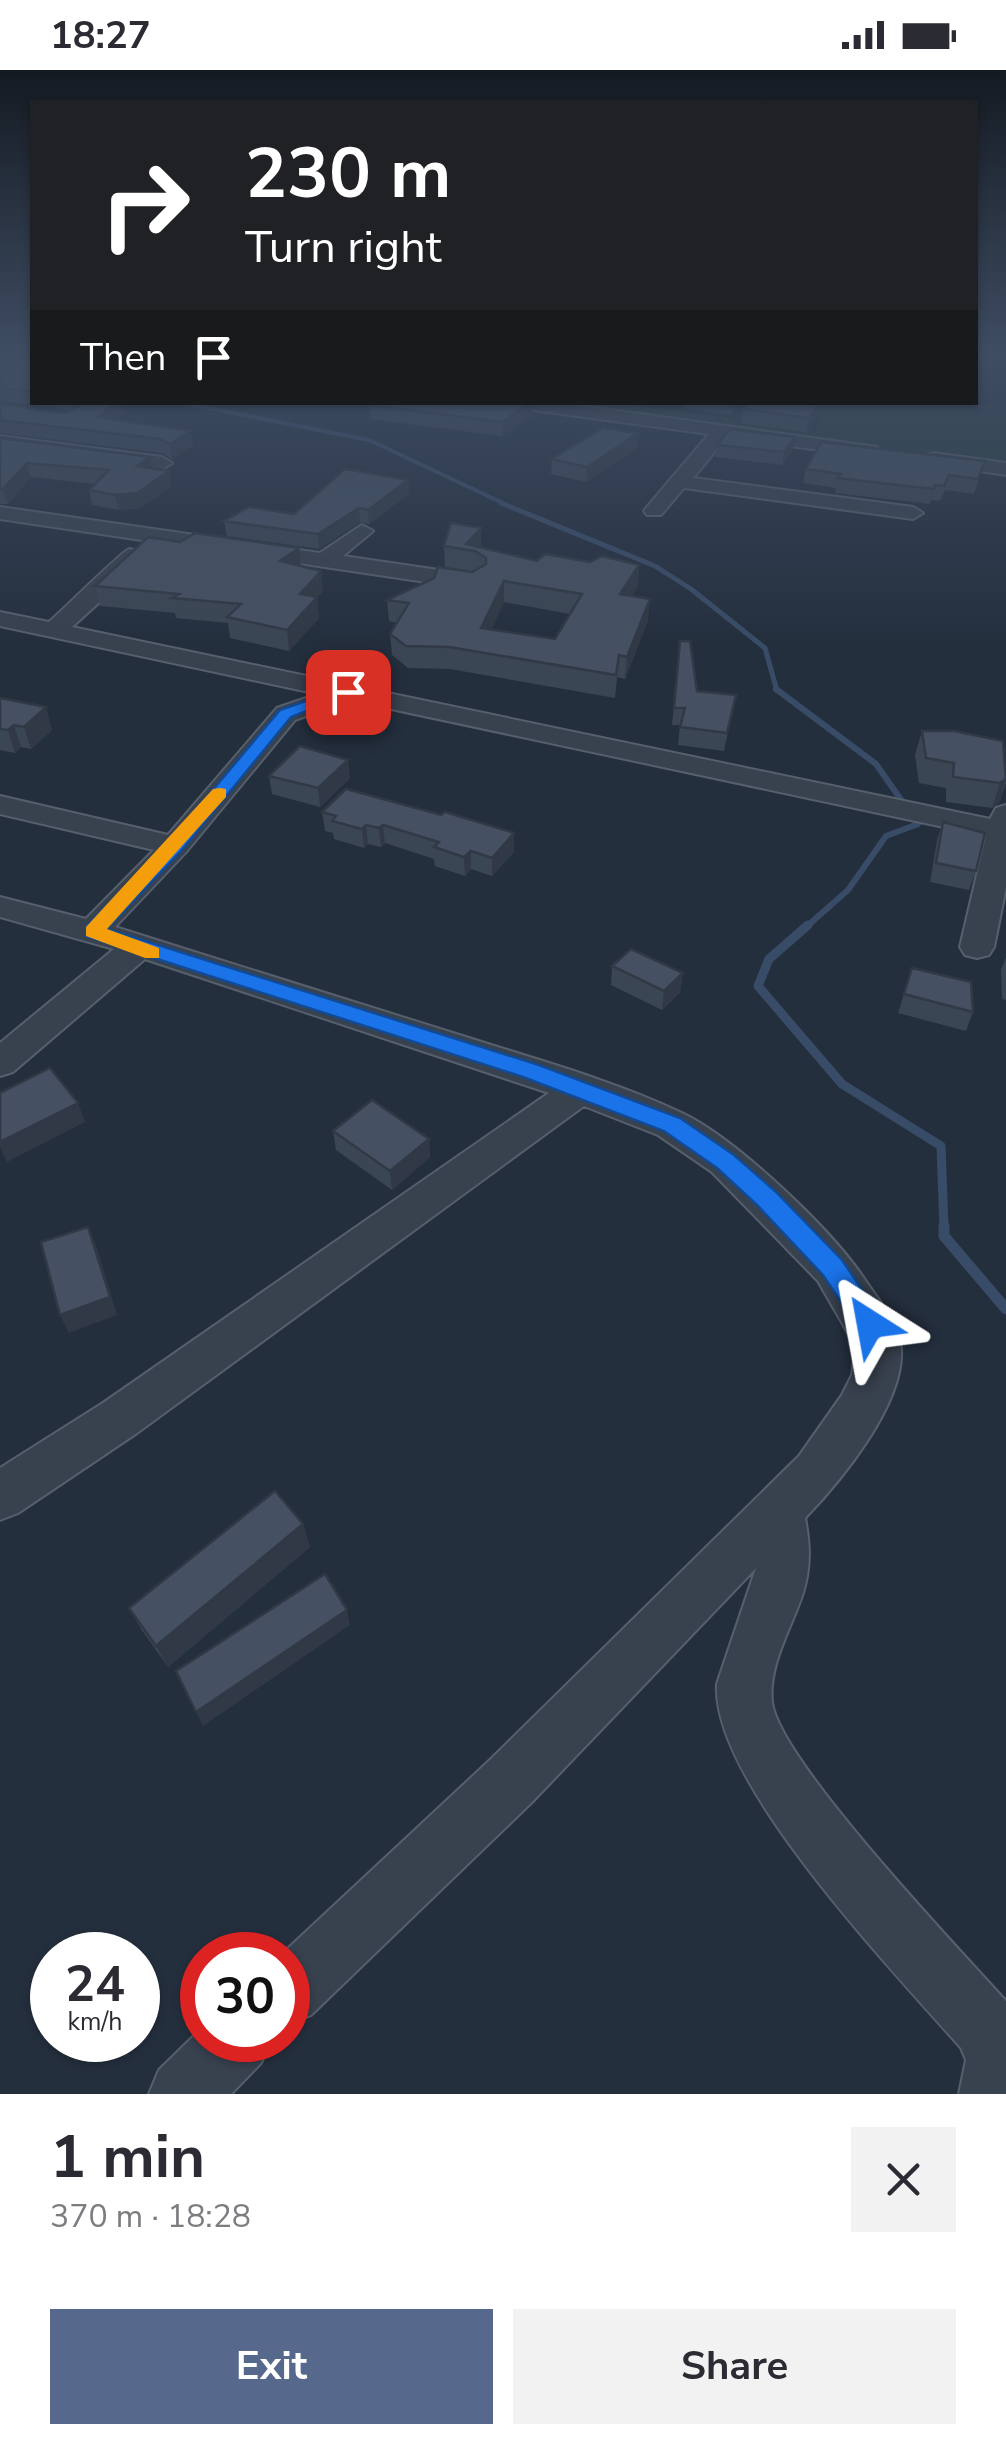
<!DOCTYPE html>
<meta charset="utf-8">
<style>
:root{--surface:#fff;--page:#f2f2f3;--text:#2b2b33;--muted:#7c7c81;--accent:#56698c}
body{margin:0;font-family:"Nunito Sans",sans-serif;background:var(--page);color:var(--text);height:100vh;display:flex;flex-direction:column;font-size:38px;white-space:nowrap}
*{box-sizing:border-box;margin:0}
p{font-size:32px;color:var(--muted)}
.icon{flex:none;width:55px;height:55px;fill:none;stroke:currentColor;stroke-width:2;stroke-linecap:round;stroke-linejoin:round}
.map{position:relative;height:2024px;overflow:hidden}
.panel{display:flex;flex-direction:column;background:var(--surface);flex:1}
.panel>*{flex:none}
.hud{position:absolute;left:30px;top:30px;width:948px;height:305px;border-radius:0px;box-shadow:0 2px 8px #0004;background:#202124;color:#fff;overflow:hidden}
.speed{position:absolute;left:30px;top:1862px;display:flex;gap:20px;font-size:50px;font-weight:700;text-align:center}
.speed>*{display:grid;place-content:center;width:130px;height:130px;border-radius:50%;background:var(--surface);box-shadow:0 2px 8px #0004;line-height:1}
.speed small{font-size:25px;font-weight:400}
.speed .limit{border:15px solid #d22;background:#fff;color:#111}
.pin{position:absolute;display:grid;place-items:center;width:85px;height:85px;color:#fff;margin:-42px;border-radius:20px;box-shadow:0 5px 15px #0006}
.me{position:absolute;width:110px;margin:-55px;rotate:326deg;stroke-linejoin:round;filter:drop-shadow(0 0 8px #0008)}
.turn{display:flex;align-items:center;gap:35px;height:210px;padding:0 50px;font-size:45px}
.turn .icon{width:130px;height:130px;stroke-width:2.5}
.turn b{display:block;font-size:70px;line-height:85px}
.then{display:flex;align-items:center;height:95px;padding:0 50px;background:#0003;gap:20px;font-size:38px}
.round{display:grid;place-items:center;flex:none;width:105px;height:105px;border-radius:0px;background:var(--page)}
.head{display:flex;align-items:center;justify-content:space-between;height:170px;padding:0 50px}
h1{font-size:60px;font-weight:700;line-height:75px}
.primary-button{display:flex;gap:20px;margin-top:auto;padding:20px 50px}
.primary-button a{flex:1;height:115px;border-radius:0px;background:var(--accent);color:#fff;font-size:40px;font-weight:700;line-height:115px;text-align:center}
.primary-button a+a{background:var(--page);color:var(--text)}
.status{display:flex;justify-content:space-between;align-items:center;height:70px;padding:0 50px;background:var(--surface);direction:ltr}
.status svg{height:28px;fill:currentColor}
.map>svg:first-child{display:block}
</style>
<div class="status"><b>18:27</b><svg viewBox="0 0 49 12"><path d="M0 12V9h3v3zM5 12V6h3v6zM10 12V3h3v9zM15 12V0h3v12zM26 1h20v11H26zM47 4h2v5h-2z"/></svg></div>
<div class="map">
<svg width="1006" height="2024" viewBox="0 0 1006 2024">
<rect width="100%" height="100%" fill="#242f3e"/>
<!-- green -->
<path fill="#263c3f" d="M975 332 1006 337V397L523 333H612L814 360 821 346 772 333Z"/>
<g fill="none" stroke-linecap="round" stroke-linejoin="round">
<!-- stream-far4 -->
<path stroke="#394c67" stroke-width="4" d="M178 332 369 370 507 435"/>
<!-- stream-far3 -->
<path stroke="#394c67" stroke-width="5" d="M501 433 655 496 691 519 765 578 777 621"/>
<!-- stream-far2 -->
<path stroke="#394c67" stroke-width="6" d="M776 619 876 694 918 754 886 766 848 820 805 858"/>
<!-- stream-far1 -->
<path stroke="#394c67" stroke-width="9" d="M808 855 769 889 758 916 842 1014 941 1076 944 1158"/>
<!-- stream -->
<path stroke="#394c67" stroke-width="11" d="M944 1156V1166L1006 1239"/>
<defs>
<g id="minor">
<path d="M9 287H32V293Z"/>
<path d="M503 332H553L877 377 879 381 870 387 727 367 693 408 913 437 923 443 913 449 684 418 661 445H647L644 441 647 437 709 364 511 337Z"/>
<path d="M0 366 162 387 172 393 162 399 0 378Z"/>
<path d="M934 383 1006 393V405L927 393V385Z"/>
<path d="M0 437 320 483 362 455 373 461 343 486 473 505 484 512 473 519 0 449Z"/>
<path d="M129 479 137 481 140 486 137 491 115 518 72 557 990 749 996 738 1006 735V817L994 877 989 885 977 888 965 885 960 877 986 766 349 630 295 650 186 782 115 857C229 893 342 928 456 964 531 988 613 1010 684 1044 737 1070 830 1158 863 1207 876 1227 900 1254 901 1280 904 1334 841 1411 805 1448 810 1474 811 1497 803 1523 792 1557 768 1595 772 1632 778 1689 960 1880 1006 1931V2024H959L966 1990 961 1978C896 1903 711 1712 717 1614L756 1498 532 1732 311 1945 288 1954V1885H281L490 1690 799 1386 842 1325 852 1305 856 1277 818 1211 712 1102 658 1065 584 1036 137 1363 18 1443 0 1450V1398L103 1333 549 1023 145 889 13 1002 0 1006V973L114 879 0 847V827L86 849 154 780 0 744V726L168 765 277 638 318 624 0 556V542L49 552C62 541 121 482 129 479Z"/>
<path d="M202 1958V1970H271L261 1993 231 2024H149L159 2000Z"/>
</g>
</defs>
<!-- minor casing -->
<use href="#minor" stroke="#565f6c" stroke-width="4"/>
<!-- minor -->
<use href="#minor" fill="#38414e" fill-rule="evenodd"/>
</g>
<!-- wall -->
<g fill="#3b4654" fill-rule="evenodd">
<path d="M0 288 32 291V332H122L125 343 116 349 191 361 193 375 172 389 162 383 0 363V334L66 343 71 340 0 331Z"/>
<path d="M373 332H533V345L502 366 370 349 369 335Z"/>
<path d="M684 332H742L730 345 683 338Z"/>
<path d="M819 334 816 348 806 362 741 353 743 339Z"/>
<path d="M638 363 637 378 586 412 551 404 552 389Z"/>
<path d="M0 368 150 387 153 399 169 401 172 416 140 438 119 440 92 435 89 420 95 414 31 407 8 434H0Z"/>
<path d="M717 375 793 380 782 395 715 387Z"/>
<path d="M985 391 974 424 945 420 940 431 931 430 930 434 835 423 836 418 803 413 806 399Z"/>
<path d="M408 410 409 424 369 454 360 452 319 479 227 466 224 451 294 444Z"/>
<path d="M444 476 481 477 537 491 639 495 638 516 631 526 648 550 625 609 617 607 615 628 450 599 408 598 392 585 390 564 397 553 389 551 387 530 434 508 445 497ZM504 532 570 544 555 569 491 559Z"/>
<path d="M301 496 323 521 317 528 319 548 289 581 230 568 228 553 176 548 175 543 100 536 95 516Z"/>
<path d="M680 571 697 621 736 625 724 681 678 675 680 655H672Z"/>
<path d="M0 628 52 660 31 679 21 677 15 683 0 680Z"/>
<path d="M922 661 1006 696V713L999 733 992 738 946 732V718L919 713 915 685Z"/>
<path d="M269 706 350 708 320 737 272 724Z"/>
<path d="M322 742 441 745 514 763V782L492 806 471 799 465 806 435 796 434 789 385 773 381 777 368 774 364 778 334 769 333 763 325 761Z"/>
<path d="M943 752 976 801 969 820 930 812 937 770Z"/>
<path d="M1006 887V930L1002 929 1001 900Z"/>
<path d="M612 896 683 903 680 922 662 940 611 915Z"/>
<path d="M912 898 973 942 966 961 898 943Z"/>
<path d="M333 1061 429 1069 430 1087 392 1120 336 1080Z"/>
<path d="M303 1454 310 1477 168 1597 141 1559 129 1538Z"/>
</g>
<!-- shaded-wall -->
<g fill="#303945">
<path d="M117 332H122L125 343 101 361 98 347Z"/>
<path d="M531 332H533V345L502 366V352Z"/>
<path d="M732 332H742L730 345Z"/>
<path d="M819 334 816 348 806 362 808 348Z"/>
<path d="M191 361 193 375 172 389 170 374Z"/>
<path d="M638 363 637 378 586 412 587 397Z"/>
<path d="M795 367 793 380 782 395 784 382Z"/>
<path d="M150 387 153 402 137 396Z"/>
<path d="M27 393 31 407 8 434 3 419Z"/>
<path d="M169 401 172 416 140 438 119 440 115 425Z"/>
<path d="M408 410 409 424 369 454 368 440Z"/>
<path d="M359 438 360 452 319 479 318 464Z"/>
<path d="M481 458V479L466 474Z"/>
<path d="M299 478 301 498 280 491Z"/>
<path d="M639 495 638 516 618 546 620 524Z"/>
<path d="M321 501 323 521 317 528 319 548 289 581 287 560 300 524Z"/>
<path d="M504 511V532L482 580 481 558Z"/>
<path d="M650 529 648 550 625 609 627 587Z"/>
<path d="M46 637 52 660 31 679 24 657Z"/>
<path d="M14 655 21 677 15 683 8 660Z"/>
<path d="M348 690 350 708 320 737 318 718Z"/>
<path d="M1006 709 999 733 992 738 1000 713Z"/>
<path d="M366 755 368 774 364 778 362 759Z"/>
<path d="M383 755 385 773 381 777 379 758Z"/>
<path d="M514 763V782L492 806V788Z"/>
<path d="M471 781V799L465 806 464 787Z"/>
<path d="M683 903 680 922 662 940 664 921Z"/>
<path d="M78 1033 85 1052 7 1092 0 1077V1072Z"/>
<path d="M429 1069 430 1087 392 1120 390 1101Z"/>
<path d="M88 1157 96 1175 117 1245 69 1263 60 1245Z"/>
<path d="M303 1454 310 1477 168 1597 156 1576Z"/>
<path d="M347 1540 350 1555 203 1656 196 1642Z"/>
</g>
<!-- building -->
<g fill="#455162" stroke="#303945" stroke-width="2.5" fill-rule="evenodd">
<path d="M0 288 32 291V322L0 318Z"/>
<path d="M76 332H117L98 347 191 361 170 374 160 369 0 350V334L66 343 79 335Z"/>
<path d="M373 332H531L502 352 369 335Z"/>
<path d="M749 332H810L819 334 808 348 743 339Z"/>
<path d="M603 358 638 363 587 397 552 389Z"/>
<path d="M730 359 795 367 784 382 717 375Z"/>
<path d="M0 368 150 387 137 396 169 401 137 423 115 425 89 420 109 400 27 393 3 419H0Z"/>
<path d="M821 372 985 391 978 409 949 405 944 416 935 415 933 419 838 408 841 404 806 399Z"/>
<path d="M345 399 408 410 368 440 359 438 318 464 224 451 249 437 294 444Z"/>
<path d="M451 453 481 458 466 474 537 491 545 484 590 492 602 486 639 495 620 524 650 529 627 587 619 585 616 605 449 577 406 576 390 564 409 533 387 530 434 508 438 497 472 502 486 494V488L475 481 444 476ZM504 511 582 524 555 569 481 558Z"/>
<path d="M195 463 299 478 280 491 321 501 300 524 317 527 287 560 227 547 241 534 172 528 179 524 95 516 148 467 180 472Z"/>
<path d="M680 571H690L697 621 736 625 727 663 680 657 685 638H674Z"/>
<path d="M0 628 46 637 24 657 14 655 8 660 0 659Z"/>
<path d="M922 661H954L1003 671 1006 709 1000 713 953 707 954 693 926 688Z"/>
<path d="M300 676 348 690 318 718 269 706Z"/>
<path d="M346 719 441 745 445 742 514 763 492 788 471 781 464 787 434 777 439 772 383 755 379 758 366 755 362 759 332 751 336 746 322 742Z"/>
<path d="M943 752 985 763 976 801 936 793Z"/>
<path d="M631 879 683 903 664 921 612 896Z"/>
<path d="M912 898 971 912 973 942 904 924Z"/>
<path d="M50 998 78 1033 0 1072V1023Z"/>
<path d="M372 1030 429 1069 390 1101 333 1061Z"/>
<path d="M88 1157 110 1227 60 1245 41 1172Z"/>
<path d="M275 1421 303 1454 156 1576 129 1538Z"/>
<path d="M325 1504 347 1540 196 1642 176 1601Z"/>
</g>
<!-- sky -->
<linearGradient id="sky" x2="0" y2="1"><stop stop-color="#141a22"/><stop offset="0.5" stop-color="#3f4d63"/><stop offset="1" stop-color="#3f4d63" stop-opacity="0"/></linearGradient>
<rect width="1006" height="571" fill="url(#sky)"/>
<!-- route -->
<path fill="#1a73e8" stroke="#114b97" stroke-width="2.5" d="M343 618 356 622 291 647 182 780 107 859 539 995 680 1048 734 1085 775 1121 842 1190 880 1246 884 1254 880 1262 870 1265 861 1262 823 1205 757 1135 717 1098 664 1061 523 1007 86 866V857L169 772 280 640Z"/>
<!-- slow -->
<path fill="#f59e0b" d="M220 718 226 719V727L107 859 159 878V888H145L86 866V857L213 719Z"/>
</svg>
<div class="speed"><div>24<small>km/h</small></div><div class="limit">30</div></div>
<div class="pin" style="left:348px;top:622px;background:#d93025"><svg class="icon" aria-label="arrive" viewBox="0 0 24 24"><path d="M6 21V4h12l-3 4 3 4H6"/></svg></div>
<svg class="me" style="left:870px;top:1254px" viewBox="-20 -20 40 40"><path d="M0-17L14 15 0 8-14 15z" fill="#1a73e8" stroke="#fff" stroke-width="4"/></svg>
<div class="hud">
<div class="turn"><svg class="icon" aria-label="right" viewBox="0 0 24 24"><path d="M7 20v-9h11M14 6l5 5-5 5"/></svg><div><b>230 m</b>Turn right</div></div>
<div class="then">Then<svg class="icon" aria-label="arrive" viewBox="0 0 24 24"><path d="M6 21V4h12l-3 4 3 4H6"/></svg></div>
</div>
</div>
<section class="panel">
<div class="head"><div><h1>1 min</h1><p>370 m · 18:28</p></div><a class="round"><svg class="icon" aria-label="close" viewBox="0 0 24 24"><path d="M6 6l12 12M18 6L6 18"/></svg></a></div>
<div class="primary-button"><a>Exit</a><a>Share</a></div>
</section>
